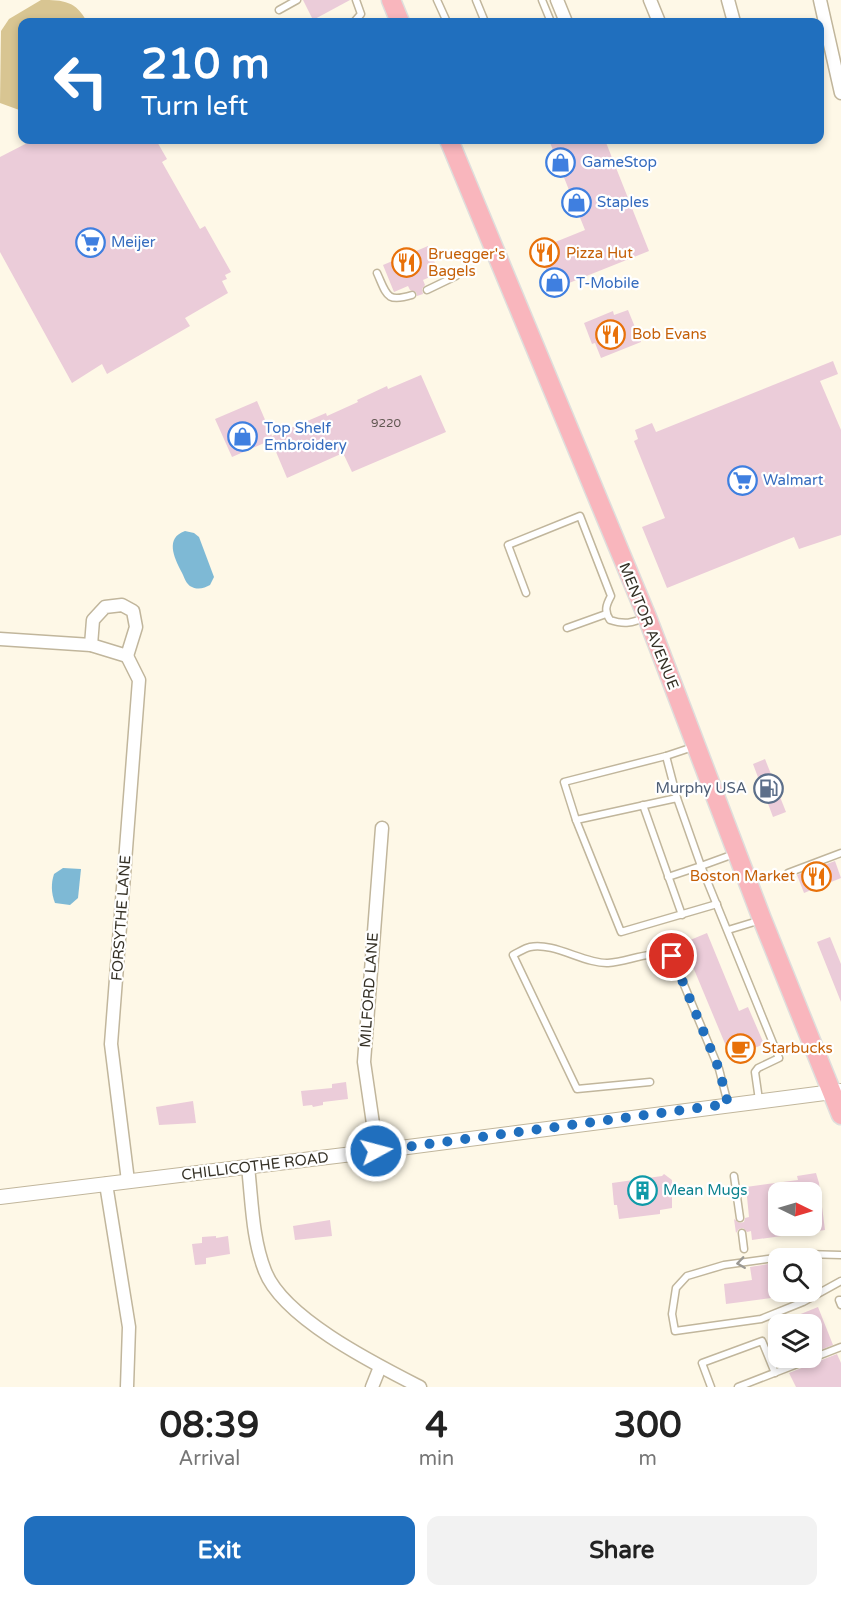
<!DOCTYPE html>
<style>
:root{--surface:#fff;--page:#f2f2f2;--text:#222;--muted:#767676;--accent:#206fbe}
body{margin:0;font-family:"Varela Round",sans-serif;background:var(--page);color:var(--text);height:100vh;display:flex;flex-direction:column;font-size:22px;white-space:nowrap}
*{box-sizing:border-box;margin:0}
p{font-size:20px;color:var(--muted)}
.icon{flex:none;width:33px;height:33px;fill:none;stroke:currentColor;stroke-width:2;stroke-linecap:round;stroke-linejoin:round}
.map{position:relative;height:1387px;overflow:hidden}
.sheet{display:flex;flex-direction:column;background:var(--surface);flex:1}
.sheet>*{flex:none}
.top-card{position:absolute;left:18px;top:18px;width:806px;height:126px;border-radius:12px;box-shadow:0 3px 9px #0003;background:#206fbe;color:#fff;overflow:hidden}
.needle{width:39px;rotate:95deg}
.controls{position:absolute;left:768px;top:1182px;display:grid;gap:12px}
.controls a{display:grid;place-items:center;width:54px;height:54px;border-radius:12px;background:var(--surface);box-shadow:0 3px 9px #0003;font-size:30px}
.pin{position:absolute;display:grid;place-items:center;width:51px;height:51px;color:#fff;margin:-26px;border:3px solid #fff;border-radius:50%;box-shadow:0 2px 6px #0007}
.me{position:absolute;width:66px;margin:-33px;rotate:83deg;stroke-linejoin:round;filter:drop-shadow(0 0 4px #0008)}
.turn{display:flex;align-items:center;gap:21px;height:126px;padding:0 24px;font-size:27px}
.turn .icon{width:78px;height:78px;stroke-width:2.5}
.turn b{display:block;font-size:42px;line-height:51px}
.eta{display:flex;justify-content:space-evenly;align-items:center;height:102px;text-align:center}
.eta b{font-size:36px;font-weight:700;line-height:42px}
.action{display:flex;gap:12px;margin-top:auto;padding:12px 24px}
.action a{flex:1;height:69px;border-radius:12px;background:var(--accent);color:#fff;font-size:24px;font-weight:700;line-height:69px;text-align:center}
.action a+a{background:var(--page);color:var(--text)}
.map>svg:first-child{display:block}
</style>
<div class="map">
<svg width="841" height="1387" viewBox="0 0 841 1387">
<rect width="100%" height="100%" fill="#fef8e7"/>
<!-- green -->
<path fill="#d8c592" d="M41 0C64 0 76 1 87 22H22V111L0 103 1 31 9 19Z"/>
<!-- water -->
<g fill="#7eb9d5">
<path d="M185 531 194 533 199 537 214 577 210 585C205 588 198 590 192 587 186 585 184 576 181 571 174 557 165 538 185 531Z"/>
<path d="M63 868 81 869 78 898 70 905 55 903C51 893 51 883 54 874Z"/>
</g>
<!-- building -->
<g fill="#ebccd9" fill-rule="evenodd">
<path d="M303 0H350L313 20Z"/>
<path d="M33 140H156L167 159 162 162 200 229 205 226 231 272 225 275 227 279 222 281 228 293 185 318 190 326 107 374 102 364 72 383 0 252V157Z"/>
<path d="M549 140H605L649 251 554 289 538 249 585 230Z"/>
<path d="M428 246 439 273 423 280 425 285 422 289 423 294 417 296 416 292 410 290 408 286 394 292 383 265Z"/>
<path d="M628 310 641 342 601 358 595 343 592 344 584 323 613 311 614 315Z"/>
<path d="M833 361 838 374 820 381 841 430V535L799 549 794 537 667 588 642 527 665 518 634 441 638 439 635 430 652 423 656 432Z"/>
<path d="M421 375 446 432 352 472 343 453 287 478 271 440 232 457 215 419 257 401 272 436 326 413 327 416 358 402 357 400 387 386 388 389Z"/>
<path d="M765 759 786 812 773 817 753 764Z"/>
<path d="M835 861 841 878 804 893 797 875Z"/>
<path d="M707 933 739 1011 748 1007 764 1044 731 1058 683 943Z"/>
<path d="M830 937 841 964V1002L817 942Z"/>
<path d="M346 1082 348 1099 323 1102V1105L313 1107 312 1105 303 1106 301 1091 332 1088V1084Z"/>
<path d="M193 1101 196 1123 159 1125 156 1107Z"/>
<path d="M816 1173 819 1183 825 1230 752 1240 751 1231 747 1232 743 1228 739 1229 736 1233 734 1219 740 1223 744 1222 745 1218 749 1217 746 1187 798 1180 797 1176ZM778 1192H812V1226H778Z"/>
<path d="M664 1174 672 1180V1208L660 1210V1214L619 1219 617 1205H614L612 1183 662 1176Z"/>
<path d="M330 1220 332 1236 295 1240 293 1226Z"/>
<path d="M216 1236V1238L228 1236 230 1254 206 1258V1264L195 1265 192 1244 202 1243V1237Z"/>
<path d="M768 1264 770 1276 778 1274V1297L726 1304 724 1284 752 1280 750 1267Z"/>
<path d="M818 1307 833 1345 812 1353V1324H776Z"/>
<path d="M837 1354 841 1363V1387H796L789 1373Z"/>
</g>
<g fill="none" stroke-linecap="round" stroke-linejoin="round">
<defs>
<g id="service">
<path d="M437 0 447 22"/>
<path d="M476 0 485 22"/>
<path d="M542 0 551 22"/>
<path d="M279 10 297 0"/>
<path d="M354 22 361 14 356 0"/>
<path d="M377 273C387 295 386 303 412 295"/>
<path d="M427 290 456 276"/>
<path d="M526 593 508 545 580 516 611 596C606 605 604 611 610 620 625 625 632 623 646 617"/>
<path d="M567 628 606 614"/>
<path d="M666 756 677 798"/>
<path d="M643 805 682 915"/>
<path d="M576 820 564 782 666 756 693 747"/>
<path d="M734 854 701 866 779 1058 758 1068 755 1072 759 1100"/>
<path d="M788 873 841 853"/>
<path d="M668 877 701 866 677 798 576 820 621 932 717 904"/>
<path d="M728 930 761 920"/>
<path d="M650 1082 577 1089 513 955C519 952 525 948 530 947 554 942 585 964 608 963 631 961 649 950 672 956L719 1069 728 1104"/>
<path d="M734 1176 740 1218"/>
<path d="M742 1233 744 1249"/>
<path d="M841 1255 804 1254 724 1265 687 1276 676 1288 672 1314 675 1331 761 1319 803 1302 841 1281"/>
<path d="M841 1300H839L841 1305"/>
<path d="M711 1387 702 1363 762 1341 775 1373"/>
<path d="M738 1387 841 1347"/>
</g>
<g id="minor">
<path d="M557 0 566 22"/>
<path d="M650 0 659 22"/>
<path d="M728 0 734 22"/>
<path d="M820 0 841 93"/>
<path d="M0 639 91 645 127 656"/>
<path d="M91 645 93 620 105 607 122 605 133 611 136 627 127 656"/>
<path d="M127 656 139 680 111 1044 128 1181"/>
<path d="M377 1151 364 1062 382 828"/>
<path d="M248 1167C252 1201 252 1238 265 1271 283 1318 375 1364 420 1387"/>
<path d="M106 1184 129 1327 127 1387"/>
<path d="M372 1387 380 1367"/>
</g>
<path id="tertiary" d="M0 1197 377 1151 840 1091"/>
<g id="primary">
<path d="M391 0 400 22"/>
<path d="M449 140 647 617 762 919 841 1115"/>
</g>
</defs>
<!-- service casing -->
<use href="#service" stroke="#c1b69c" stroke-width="9"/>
<!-- minor casing -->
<use href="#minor" stroke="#c1b69c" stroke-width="15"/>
<!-- tertiary casing -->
<use href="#tertiary" stroke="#c1b69c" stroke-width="16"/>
<!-- primary casing -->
<use href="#primary" stroke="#dfdedc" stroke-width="21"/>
<!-- service -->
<use href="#service" stroke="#fff" stroke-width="6"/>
<!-- minor -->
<use href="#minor" stroke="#fff" stroke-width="12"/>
<!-- tertiary -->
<use href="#tertiary" stroke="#fff" stroke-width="14"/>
<!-- primary -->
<use href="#primary" stroke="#f9b6bd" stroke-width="18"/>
</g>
<!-- one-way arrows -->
<defs><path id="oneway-chevron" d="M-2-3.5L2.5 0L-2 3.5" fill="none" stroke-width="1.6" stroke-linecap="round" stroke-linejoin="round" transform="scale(1.5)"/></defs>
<use stroke="#9a9892" href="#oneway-chevron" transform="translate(741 1263) rotate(172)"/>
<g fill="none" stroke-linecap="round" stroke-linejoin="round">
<!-- route -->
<path stroke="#206fbe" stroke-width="10" stroke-dasharray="0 18" d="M376 1151 728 1104 719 1069 672 956"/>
</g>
<!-- icons -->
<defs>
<symbol id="shop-ring" viewBox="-11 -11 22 22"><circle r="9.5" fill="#fff" stroke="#3f7fe0" stroke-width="1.5"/><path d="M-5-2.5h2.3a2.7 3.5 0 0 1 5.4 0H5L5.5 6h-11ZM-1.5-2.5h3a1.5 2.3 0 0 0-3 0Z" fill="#3f7fe0"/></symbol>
<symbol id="supermarket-ring" viewBox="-11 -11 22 22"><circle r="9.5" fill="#fff" stroke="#3f7fe0" stroke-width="1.5"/><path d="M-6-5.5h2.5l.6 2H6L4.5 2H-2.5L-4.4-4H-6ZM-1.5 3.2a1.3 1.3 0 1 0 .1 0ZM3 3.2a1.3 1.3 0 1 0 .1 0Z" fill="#3f7fe0"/></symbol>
<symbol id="restaurant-ring" viewBox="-11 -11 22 22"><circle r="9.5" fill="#fff" stroke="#e8710a" stroke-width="1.5"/><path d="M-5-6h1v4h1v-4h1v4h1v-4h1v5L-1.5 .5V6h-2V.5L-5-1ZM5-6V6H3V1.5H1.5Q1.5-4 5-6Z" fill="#e8710a"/></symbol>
<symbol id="fuel-ring" viewBox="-11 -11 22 22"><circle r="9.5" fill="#fff" stroke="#5c6f8a" stroke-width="1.5"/><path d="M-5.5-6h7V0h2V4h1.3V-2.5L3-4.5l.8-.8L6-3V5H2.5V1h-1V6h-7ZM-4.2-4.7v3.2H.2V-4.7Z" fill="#5c6f8a"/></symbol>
<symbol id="cafe-ring" viewBox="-11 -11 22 22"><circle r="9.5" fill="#fff" stroke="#e8710a" stroke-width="1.5"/><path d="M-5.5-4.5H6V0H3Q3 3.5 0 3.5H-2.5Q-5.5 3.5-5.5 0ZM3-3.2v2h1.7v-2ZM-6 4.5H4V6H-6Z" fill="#e8710a"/></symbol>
<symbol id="building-ring" viewBox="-11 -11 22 22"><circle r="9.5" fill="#fff" stroke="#0f9aa8" stroke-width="1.5"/><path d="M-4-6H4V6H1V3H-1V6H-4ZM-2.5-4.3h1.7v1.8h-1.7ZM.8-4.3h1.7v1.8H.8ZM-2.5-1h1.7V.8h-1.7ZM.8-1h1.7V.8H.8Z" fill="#0f9aa8"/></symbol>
</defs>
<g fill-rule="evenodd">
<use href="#shop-ring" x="544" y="146" width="33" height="33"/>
<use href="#shop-ring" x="560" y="186" width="33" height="33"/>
<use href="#supermarket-ring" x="74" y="226" width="33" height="33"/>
<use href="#restaurant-ring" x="528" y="236" width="33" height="33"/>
<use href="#restaurant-ring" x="390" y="246" width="33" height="33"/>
<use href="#shop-ring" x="538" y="266" width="33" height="33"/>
<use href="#restaurant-ring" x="594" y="318" width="33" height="33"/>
<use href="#shop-ring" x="226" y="420" width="33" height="33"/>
<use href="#supermarket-ring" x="726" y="464" width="33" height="33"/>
<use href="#fuel-ring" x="752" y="772" width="33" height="33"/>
<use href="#restaurant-ring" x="800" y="860" width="33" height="33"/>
<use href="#cafe-ring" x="724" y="1032" width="33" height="33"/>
<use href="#building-ring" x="626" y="1174" width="33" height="33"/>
</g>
<g text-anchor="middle" stroke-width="4.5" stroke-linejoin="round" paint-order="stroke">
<!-- number labels -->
<g font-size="12" fill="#625853">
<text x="386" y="427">9220</text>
</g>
<!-- shop labels -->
<g font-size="15" fill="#366cbe" stroke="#fff" text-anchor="start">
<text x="582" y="167">GameStop</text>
<text x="597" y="207">Staples</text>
<text x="111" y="247">Meijer</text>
<text x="576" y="288">T-Mobile</text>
<text x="264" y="433">Top Shelf<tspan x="264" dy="17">Embroidery</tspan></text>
<text x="763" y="485">Walmart</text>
</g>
<!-- food labels -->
<g font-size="15" fill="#c56008" stroke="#fff" text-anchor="start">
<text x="566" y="258">Pizza Hut</text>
<text x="428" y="259">Bruegger's<tspan x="428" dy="17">Bagels</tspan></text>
<text x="632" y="339">Bob Evans</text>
<text x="795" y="881" text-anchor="end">Boston Market</text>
<text x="762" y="1053">Starbucks</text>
</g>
<!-- street labels -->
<g font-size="15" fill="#353126" stroke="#fff">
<text transform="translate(649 626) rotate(68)" y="5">MENTOR AVENUE</text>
<text transform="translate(121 918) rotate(-86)" y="5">FORSYTHE LANE</text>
<text transform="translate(369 990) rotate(-86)" y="5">MILFORD LANE</text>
<text transform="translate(255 1166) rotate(-7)" y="5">CHILLICOTHE ROAD</text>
</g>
<!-- service labels -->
<g font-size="15" fill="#4e5e75" stroke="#fff" text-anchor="end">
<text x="747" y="793">Murphy USA</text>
</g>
<!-- culture labels -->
<g font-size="15" fill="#0d838f" stroke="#fff" text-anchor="start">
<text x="663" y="1195">Mean Mugs</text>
</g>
</g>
</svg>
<div class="controls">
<a><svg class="needle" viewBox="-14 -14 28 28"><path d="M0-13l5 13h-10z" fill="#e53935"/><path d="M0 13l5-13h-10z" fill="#767676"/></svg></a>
<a><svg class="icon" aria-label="search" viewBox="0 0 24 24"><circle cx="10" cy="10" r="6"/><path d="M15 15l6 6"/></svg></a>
<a><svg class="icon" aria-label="layers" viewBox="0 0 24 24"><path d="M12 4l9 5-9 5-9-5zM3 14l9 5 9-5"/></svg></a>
</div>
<div class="pin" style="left:672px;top:956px;background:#d93025"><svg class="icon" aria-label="arrive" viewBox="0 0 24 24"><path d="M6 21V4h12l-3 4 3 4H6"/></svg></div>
<svg class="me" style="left:376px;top:1151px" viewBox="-20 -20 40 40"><circle r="17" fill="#206fbe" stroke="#fff" stroke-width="3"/><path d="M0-11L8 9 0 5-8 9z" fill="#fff"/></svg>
<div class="top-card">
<div class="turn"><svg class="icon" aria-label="left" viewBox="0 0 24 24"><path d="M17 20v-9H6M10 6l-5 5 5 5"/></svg><div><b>210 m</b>Turn left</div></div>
</div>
</div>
<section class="sheet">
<div class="eta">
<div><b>08:39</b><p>Arrival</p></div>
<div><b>4</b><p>min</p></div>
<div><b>300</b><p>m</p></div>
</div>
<div class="action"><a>Exit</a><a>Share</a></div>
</section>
